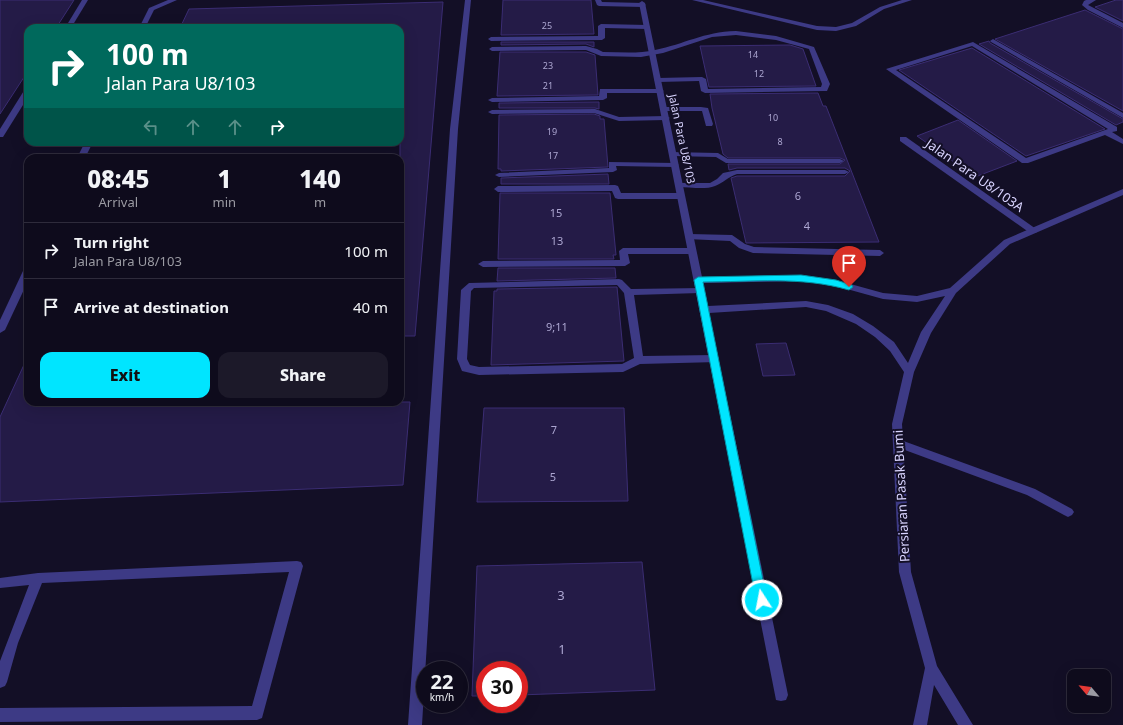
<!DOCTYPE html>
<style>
:root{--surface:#0e0b1c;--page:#1c1929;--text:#f1f3f6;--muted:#9b9ba3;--line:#2e2b3b;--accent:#00e5ff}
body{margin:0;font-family:"Noto Sans",sans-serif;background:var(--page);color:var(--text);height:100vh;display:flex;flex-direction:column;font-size:15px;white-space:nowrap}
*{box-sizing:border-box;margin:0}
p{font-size:13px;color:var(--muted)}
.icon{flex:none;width:22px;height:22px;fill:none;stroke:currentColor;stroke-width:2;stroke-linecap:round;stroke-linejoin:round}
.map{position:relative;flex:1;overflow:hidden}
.details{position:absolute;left:24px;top:154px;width:380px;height:252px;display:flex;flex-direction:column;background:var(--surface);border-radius:12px;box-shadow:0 4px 16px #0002,0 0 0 1px var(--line)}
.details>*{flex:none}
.top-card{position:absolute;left:24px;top:24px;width:380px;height:122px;border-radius:12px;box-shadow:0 4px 16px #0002,0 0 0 1px var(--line);background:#00695c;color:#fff;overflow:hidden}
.needle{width:26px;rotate:299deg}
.tools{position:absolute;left:1067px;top:669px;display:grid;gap:8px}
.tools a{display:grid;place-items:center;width:44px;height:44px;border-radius:8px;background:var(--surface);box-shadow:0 4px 16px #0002,0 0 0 1px var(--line);font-size:20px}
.speed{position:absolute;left:416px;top:661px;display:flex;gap:8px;font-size:20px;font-weight:700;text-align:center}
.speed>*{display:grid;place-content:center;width:52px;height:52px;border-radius:50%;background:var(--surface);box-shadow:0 4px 16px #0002,0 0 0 1px var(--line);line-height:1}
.speed small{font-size:10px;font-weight:400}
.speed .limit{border:6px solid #d22;background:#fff;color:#111}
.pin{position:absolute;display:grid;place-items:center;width:34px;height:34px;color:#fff;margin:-41px -17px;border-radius:50% 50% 50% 0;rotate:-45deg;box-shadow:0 0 4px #0007}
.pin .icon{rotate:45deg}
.me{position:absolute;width:44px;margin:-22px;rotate:349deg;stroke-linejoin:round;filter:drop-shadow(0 0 3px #0008)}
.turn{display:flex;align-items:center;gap:14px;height:84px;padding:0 16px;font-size:18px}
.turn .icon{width:52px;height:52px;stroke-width:2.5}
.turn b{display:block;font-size:28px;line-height:34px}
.lanes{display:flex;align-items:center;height:38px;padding:0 16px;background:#0003;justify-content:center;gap:20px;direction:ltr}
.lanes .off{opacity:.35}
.eta{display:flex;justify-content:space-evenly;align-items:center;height:68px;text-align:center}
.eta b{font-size:24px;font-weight:800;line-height:28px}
.primary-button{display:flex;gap:8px;margin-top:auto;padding:8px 16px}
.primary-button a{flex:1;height:46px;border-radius:12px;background:var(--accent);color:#111;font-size:16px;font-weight:800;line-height:46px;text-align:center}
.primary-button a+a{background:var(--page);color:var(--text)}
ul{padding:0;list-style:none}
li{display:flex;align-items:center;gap:12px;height:56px;padding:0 16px;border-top:1px solid var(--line)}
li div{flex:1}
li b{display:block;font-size:15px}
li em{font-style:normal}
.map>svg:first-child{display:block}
</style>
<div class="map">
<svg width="1123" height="725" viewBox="0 0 1123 725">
<rect width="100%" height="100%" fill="#130f26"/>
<!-- building -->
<g fill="#241b47" stroke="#3b2d73">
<path d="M0 0H74L56 28H28V71L0 114Z"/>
<path d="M503 0H591L594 34 501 35Z"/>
<path d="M1116 0H1123V21L1095 7Z"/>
<path d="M443 2 415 336H400V28H180L189 9Z"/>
<path d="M1085 10 1123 29V111L995 39Z"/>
<path d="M989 41 990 43 1123 119V122L1116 125 979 44Z"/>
<path d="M501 42H594V47L586 44 501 45Z"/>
<path d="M790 45 803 49 816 86 709 87 700 46Z"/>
<path d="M972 48 1105 129 1026 156 899 70Z"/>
<path d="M500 52H586L595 55 598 95 497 96Z"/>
<path d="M818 93 823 106H826L879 242 746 243 731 178 737 176H845L850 171 845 168H737L729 170 728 164H840L845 160 840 158H728L723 154 712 108 710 94Z"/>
<path d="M599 102V109L595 108H499V103Z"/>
<path d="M594 114 600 116V119H604L608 167 501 171V169H498L499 115Z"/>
<path d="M958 120 1017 161 975 177 917 136Z"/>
<path d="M608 174 609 184H501V178Z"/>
<path d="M500 193H610L616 255H613L614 259H498Z"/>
<path d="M498 268H615L616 278 497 281Z"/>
<path d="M617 287 624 361 491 365 494 291H497V289Z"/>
<path d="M786 343 795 375 763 376 756 344Z"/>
<path d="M28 356V402H410L403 485 0 502V417Z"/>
<path d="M484 408H624L628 501 477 502Z"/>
<path d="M642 562 655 690 519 695V670H485V696H472L477 566Z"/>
</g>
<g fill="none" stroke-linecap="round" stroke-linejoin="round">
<!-- lane -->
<g fill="#3d3a85" fill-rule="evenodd">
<path d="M82 0H88L71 28H65Z"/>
<path d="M168 0H177L154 10 145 28H139L149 8Z"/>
<path d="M465 0H471L458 129 422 725H408L450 129Z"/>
<path d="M595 0H601L602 2 643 3 646 5 643 7 599 6 597 5Z"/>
<path d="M1086 0H1096L1088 5 1123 23V28L1088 10 1082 5 1084 1Z"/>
<path d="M601 24 647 25 650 27 647 29 605 28V38L602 40 491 41 488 39 491 37 598 36V26Z"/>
<path d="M736 31 776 36 814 47 830 84 827 91H824L705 93 701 91 699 81 658 82 654 80 658 78 702 77 706 79 708 89 821 87 822 84 809 49 776 40 736 35 712 37 663 53 641 57 601 56 586 50 492 51 489 49 492 47 586 46 597 49 603 52C620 52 638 54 655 50 685 44 703 32 736 31Z"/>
<path d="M993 39 1123 113V118L991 42 990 41Z"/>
<path d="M973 42 1117 127V131L1112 132 1123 139V144L1105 135 1028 163H1022L886 69ZM972 46 1108 129 1026 158 896 70Z"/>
<path d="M25 89H28V97L3 137H0V129Z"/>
<path d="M600 89H660L664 91 660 93H607V98L603 100 492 102 488 100 492 98 599 96Z"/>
<path d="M661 107H701L708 108 713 124 712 126H706L702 111H661Z"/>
<path d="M595 109 619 117 666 116 670 118 666 120 619 121 594 113 492 114 488 112 492 110Z"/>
<path d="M900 137H906L1036 229 1037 231 1036 233H1030L900 141Z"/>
<path d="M85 142H93L85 158H77Z"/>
<path d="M670 152 718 153 728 159H840L844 161 840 163H726L716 157 673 156H670Z"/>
<path d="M609 162 675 163 679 165 675 167 616 166 617 170 613 172 499 177 495 175 499 173 609 168Z"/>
<path d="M737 170H845L849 172 845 174H737C728 177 723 183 715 186 705 190 690 187 679 187L675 185 679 183H710L717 179 723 173Z"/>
<path d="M615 185 618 186 621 193H681L685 196 681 199H618L615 198 612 191 498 192 494 189 498 186Z"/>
<path d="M690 234 732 235 745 244 754 247 880 250 884 253 880 256 753 253 739 248 730 241 687 239 686 237 687 235Z"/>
<path d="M623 248H692L696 251 692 254H628L630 263 625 266 483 267 478 264 483 261 620 260 619 251Z"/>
<path d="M28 268V281L5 330 0 333V320L23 271Z"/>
<path d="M619 279 622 280 631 289 703 288 705 290 703 292 700 293 634 295 643 356 714 355 718 356 719 359 718 362 640 364 623 372 479 375 462 371 457 359 461 290 469 283ZM617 285 624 293 634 358 622 364 479 367 470 365 467 359 471 291 474 288Z"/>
<path d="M898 439 1035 489 1072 509 1074 512 1072 515 1068 517 1064 515 1027 495 894 446 893 443 894 440Z"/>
<path d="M297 561 301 562 303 566 262 718 257 720 0 722V708L252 706 289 572 42 583 18 643 7 682 5 686 0 688V661L29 585 0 588V578L38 573Z"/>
</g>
<!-- street -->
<g fill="#3d3a85" fill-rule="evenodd">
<path d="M692 0H703L817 26 836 27 852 23 880 7 902 0H912L884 9 856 26 836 31 817 30Z"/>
<path d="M642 1 645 3 702 277 801 275 836 280 883 293 917 296 950 288 1004 240 1123 189V195L1010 244 956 293 931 333 914 372 902 424 911 572 937 666 973 725H958L934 685 927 725H913L925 668 899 572 892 424 904 372 890 351 875 337 856 324 826 311 806 307 709 313 788 695 786 700 781 701 776 700 639 3ZM801 281 836 286 883 299 917 302 945 296 921 332 908 363 894 342 873 326 853 314 828 305 806 301 708 306 703 283Z"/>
</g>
</g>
<!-- route -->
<path fill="#00e5ff" stroke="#0095a6" d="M801 275 836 280 852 285 853 287 849 290C801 276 752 282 703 282L767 600 766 603 762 605 758 603 756 600 694 280 698 277Z"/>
<g text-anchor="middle" stroke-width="4" stroke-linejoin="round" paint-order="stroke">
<!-- far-number labels -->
<g font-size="9" fill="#aca6d1">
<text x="547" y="29">25</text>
<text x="753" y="58">14</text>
<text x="548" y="69">23</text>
<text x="759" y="77">12</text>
<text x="548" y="89">21</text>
<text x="773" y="121">10</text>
<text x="552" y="135">19</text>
<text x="780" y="145">8</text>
<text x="553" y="159">17</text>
</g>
<!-- far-street labels -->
<g font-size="11" fill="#d9d4ff" stroke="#130f26">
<text transform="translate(682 139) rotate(78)" y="4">Jalan Para U8/103</text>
</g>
<!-- number labels -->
<g font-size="11" fill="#aca6d1">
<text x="798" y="200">6</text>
<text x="556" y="217">15</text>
<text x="807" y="230">4</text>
<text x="557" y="245">13</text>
<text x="557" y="331">9;11</text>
<text x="554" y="434">7</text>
<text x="553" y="481">5</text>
</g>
<!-- street labels -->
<g font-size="13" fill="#d9d4ff" stroke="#130f26">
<text transform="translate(975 175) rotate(35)" y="5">Jalan Para U8/103A</text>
<text transform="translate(901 496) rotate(-93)" y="5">Persiaran Pasak Bumi</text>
</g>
<!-- near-number labels -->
<g font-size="13" fill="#aca6d1">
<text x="561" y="600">3</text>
<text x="562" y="654">1</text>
</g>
</g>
</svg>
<div class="tools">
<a><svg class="needle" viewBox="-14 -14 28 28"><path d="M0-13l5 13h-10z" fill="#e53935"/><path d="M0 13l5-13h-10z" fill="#9b9ba3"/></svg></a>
</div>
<div class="speed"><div>22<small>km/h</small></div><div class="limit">30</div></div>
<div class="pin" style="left:849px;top:287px;background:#d93025"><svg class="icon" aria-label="arrive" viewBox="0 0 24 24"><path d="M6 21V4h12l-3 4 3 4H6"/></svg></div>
<svg class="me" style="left:762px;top:600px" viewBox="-20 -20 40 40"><circle r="17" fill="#00e5ff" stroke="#fff" stroke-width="3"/><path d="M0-11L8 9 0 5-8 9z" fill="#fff"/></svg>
<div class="top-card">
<div class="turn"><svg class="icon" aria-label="right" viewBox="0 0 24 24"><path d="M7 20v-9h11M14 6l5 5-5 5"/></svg><div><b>100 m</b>Jalan Para U8/103</div></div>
<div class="lanes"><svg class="icon off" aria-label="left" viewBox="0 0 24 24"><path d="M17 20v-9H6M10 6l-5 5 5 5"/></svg><svg class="icon off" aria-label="ahead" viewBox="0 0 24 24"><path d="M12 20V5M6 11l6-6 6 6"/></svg><svg class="icon off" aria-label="ahead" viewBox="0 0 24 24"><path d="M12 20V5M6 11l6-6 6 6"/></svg><svg class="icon" aria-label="right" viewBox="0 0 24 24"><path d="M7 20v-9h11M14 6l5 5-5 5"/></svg></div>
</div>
<section class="details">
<div class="eta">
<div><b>08:45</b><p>Arrival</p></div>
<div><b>1</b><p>min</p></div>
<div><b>140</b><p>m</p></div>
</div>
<ul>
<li><svg class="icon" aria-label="right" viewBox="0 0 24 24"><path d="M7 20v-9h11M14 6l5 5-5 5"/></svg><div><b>Turn right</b><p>Jalan Para U8/103</p></div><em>100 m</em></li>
<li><svg class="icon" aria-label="arrive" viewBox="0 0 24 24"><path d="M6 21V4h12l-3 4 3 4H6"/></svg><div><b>Arrive at destination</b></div><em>40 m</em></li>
</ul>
<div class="primary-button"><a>Exit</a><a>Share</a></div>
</section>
</div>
